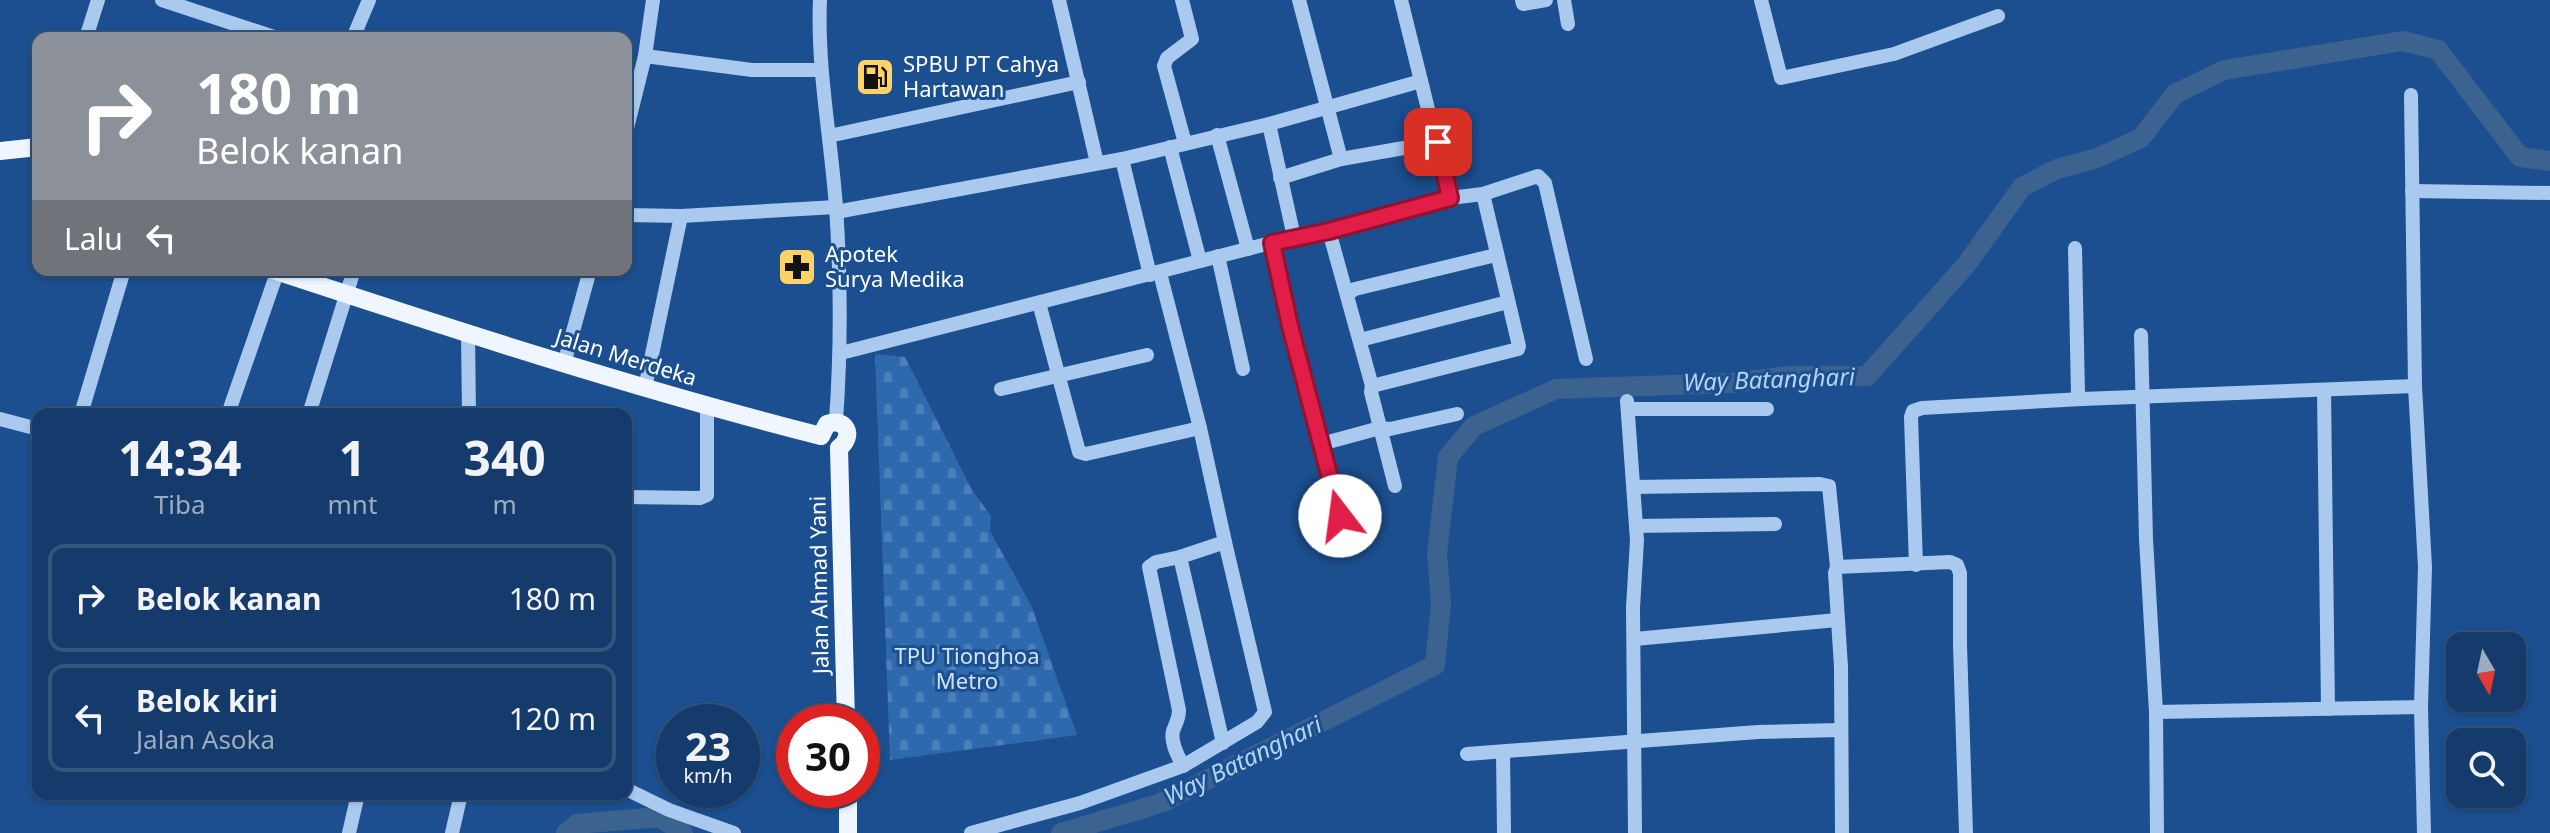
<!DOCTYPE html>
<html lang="id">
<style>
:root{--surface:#143b6b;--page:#214673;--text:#f1f3f6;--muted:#9dadc1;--line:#33557e}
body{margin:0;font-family:"Noto Sans",sans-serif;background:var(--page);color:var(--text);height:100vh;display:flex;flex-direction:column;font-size:30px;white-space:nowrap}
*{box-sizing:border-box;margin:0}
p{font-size:26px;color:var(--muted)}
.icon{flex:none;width:44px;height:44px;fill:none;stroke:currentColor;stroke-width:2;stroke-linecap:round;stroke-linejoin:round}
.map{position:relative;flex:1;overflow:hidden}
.details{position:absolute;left:32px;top:408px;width:600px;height:392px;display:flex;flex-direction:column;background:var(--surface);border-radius:16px;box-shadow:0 2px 6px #0004,0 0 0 2px var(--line)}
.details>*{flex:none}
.banner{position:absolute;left:32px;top:32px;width:600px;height:244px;border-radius:16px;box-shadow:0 2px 6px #0004,0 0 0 2px var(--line);background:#8c9099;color:#fff;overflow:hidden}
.needle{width:52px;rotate:171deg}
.fabs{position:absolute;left:2446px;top:632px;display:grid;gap:16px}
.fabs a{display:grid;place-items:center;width:80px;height:80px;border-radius:16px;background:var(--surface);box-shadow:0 2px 6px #0004,0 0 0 2px var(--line);font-size:40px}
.speed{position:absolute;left:656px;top:704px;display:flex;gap:16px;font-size:40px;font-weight:700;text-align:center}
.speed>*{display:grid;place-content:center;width:104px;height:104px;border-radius:50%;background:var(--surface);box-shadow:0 2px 6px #0004,0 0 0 2px var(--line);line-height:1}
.speed small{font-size:20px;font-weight:400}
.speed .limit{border:12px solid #d22;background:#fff;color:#111}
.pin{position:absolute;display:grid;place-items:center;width:68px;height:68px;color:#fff;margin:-34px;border-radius:16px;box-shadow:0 4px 12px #0006}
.me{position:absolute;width:88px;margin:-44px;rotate:345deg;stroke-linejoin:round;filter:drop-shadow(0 0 6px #0008)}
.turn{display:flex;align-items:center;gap:28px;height:168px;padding:0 32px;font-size:36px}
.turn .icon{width:104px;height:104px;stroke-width:2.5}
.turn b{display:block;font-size:56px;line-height:68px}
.then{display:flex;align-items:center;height:76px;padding:0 32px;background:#0003;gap:16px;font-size:30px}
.eta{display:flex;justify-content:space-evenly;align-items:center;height:136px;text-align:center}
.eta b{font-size:48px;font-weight:700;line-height:56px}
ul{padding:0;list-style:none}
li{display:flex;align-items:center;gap:24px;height:108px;margin:0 16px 12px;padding:0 16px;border:4px solid var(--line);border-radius:16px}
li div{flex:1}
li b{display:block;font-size:30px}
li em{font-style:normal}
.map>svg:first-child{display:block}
</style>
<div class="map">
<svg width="2550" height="833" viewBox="0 0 2550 833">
<defs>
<pattern id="cemetery-stones" width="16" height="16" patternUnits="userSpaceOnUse" patternTransform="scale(2)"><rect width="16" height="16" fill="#2e69ad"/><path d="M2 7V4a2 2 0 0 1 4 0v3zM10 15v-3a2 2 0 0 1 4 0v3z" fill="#4d80b9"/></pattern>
</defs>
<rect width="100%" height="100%" fill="#1b4f8f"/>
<!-- cemetery -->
<path fill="url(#cemetery-stones)" d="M875 354 905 357 972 490 991 516 990 531 1032 607 1077 735 890 760Z"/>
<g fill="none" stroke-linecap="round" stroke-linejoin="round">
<!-- river -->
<g stroke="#3c6290" stroke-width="20">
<path d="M566 833 577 824 660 817 683 833"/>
<path d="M1061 833 1161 803 1435 665 1441 603 1437 554 1448 457 1474 426 1556 389 1731 383 1790 376H1867L1966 265 2022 187 2057 169 2097 158 2141 138 2175 94 2224 70 2403 41 2438 50 2520 157 2550 161"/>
</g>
<!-- minor -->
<g stroke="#a9c9ee" stroke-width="14">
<path d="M162 0 277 38"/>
<path d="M820 0C817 69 831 138 836 207 841 279 841 350 836 421"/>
<path d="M1059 0 1097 163"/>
<path d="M1182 0 1192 39 1167 58 1164 66 1185 143"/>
<path d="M1299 0 1341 159"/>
<path d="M1401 0 1450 198"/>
<path d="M1522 0 1523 4 1546 0"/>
<path d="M1564 0 1568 24"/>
<path d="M1761 0 1781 78 1894 54 1998 16"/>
<path d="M86 38 98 0"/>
<path d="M353 38 369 0"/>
<path d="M645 56 752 70H821"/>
<path d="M2411 95 2415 386 2425 567 2421 707 2424 833"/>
<path d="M1269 124 1294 237"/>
<path d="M626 132 645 56 653 0"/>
<path d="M1217 135 1248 249"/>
<path d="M829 136 1079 82"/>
<path d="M1170 147 1200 261"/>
<path d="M1122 159 1150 275"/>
<path d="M1280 178 1341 159 1438 142"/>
<path d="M2412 191 2550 193"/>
<path d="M836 212 1122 159 1269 124 1421 81"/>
<path d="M626 215 681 216 836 207"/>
<path d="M1329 231 1372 386 1371 392 1395 486"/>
<path d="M1272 243 1290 326 1340 516"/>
<path d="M2075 248 2078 394 2082 399 2415 386"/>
<path d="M1218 256 1243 369"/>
<path d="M1160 273 1200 428 1225 542 1180 557 1156 562 1149 567 1179 710C1179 720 1176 722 1173 731 1170 742 1178 756 1183 766"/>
<path d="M1347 294 1355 289 1496 255"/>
<path d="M1039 303 1079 452 1086 454 1200 428"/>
<path d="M468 333 469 414"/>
<path d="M2141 335 2146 539 2156 712 2157 833"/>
<path d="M1360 340 1508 302"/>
<path d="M841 353 1294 237 1329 231 1450 198 1483 194 1538 176 1545 183 1586 359"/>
<path d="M564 364 590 270"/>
<path d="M1372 386 1518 349 1519 346 1483 194"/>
<path d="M645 388 681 216"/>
<path d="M1001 389 1147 355"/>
<path d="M2324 390 2328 709"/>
<path d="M1627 401 1637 540 1633 608 1635 833"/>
<path d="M1628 409H1767"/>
<path d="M81 414 124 270"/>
<path d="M228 414 278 270"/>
<path d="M309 414 354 270"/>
<path d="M0 419 38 429"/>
<path d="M1321 444 1380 428 1390 429 1457 414"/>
<path d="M1634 487 1820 484 1829 486 1837 567 1835 573 1841 667 1842 833"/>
<path d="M626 497 700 498 707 495V407"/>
<path d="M1636 526 1775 524"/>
<path d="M1180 557 1223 743"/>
<path d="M1916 565 1911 417 1913 411 1922 408 2082 399"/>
<path d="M1837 567 1950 562 1957 565 1960 573V645L1966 833"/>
<path d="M1635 639 1837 620"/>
<path d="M2156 712 2421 707"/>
<path d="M1503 752 1504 833"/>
<path d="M1467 754 1758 732 1840 730"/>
<path d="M626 789 669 810 734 833"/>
<path d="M349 833 358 794"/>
<path d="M452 833 461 794"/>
<path d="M971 833 1080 803 1183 766 1257 722 1265 712 1225 542"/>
</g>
<!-- major -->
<g stroke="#f0f6ff" stroke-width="18">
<path d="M0 151 38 147"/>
<path d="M273 270C455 330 636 389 821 436"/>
<path d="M821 436 827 424C846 417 855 436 839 448"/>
<path d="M839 448 846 722"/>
<path d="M848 790V833"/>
</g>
</g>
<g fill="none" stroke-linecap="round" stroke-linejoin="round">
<defs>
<path id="route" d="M1340 516 1290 326 1272 243 1329 231 1450 198 1438 142"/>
</defs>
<!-- route casing -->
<use href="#route" stroke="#92132f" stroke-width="20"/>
<!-- route -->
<use href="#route" stroke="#e11d48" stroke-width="14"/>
</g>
<!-- icons -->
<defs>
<symbol id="fuel-square" viewBox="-11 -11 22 22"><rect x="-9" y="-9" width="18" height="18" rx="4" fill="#ffd166" stroke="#1b4f8f"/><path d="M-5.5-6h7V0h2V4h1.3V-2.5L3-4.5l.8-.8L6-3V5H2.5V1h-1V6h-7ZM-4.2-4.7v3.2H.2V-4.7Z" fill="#111"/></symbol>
<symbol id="pharmacy-square" viewBox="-11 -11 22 22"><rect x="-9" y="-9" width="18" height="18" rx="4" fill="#ffd166" stroke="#1b4f8f"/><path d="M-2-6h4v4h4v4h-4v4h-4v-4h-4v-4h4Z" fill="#111"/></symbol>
</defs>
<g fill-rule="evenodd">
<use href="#fuel-square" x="853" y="55" width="44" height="44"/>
<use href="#pharmacy-square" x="775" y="245" width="44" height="44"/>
</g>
<g text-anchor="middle" stroke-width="6" stroke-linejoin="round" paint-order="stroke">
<!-- poi labels -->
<g font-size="22" fill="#fff" stroke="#1b4f8f" text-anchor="start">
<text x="903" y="72">SPBU PT Cahya<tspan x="903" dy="25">Hartawan</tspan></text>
<text x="825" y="262">Apotek<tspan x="825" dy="25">Surya Medika</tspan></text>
</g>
<!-- street labels -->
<g font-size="22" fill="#fff" stroke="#1b4f8f">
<text transform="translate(626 357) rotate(17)" y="8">Jalan Merdeka</text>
<text transform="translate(819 585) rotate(-91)" y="8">Jalan Ahmad Yani</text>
</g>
<!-- park labels -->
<g font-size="22" fill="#cfe3fa" stroke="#1b4f8f">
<text x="967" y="664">TPU Tionghoa<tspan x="967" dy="25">Metro</tspan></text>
</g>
<!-- water labels -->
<g font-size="24" font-style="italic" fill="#b5d3f5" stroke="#1b4f8f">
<text transform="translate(1769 380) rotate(-2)" y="8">Way Batanghari</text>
<text transform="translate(1243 761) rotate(-26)" y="8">Way Batanghari</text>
</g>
</g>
</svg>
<div class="fabs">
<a><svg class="needle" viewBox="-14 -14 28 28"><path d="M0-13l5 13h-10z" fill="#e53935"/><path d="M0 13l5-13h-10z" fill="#9dadc1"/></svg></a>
<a><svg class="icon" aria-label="search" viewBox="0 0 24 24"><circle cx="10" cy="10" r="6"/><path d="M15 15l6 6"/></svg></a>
</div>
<div class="speed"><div>23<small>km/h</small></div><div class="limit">30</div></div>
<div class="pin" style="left:1438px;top:142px;background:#d93025"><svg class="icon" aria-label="arrive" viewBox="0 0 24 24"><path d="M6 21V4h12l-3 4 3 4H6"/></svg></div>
<svg class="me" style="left:1340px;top:516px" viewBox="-20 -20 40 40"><circle r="19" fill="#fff"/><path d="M0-13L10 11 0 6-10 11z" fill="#e11d48"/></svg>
<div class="banner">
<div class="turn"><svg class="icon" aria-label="right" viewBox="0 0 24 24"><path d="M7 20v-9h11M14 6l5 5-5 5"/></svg><div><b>180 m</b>Belok kanan</div></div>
<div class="then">Lalu<svg class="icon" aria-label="left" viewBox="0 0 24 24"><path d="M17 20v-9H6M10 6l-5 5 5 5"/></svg></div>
</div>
<section class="details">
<div class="eta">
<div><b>14:34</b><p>Tiba</p></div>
<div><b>1</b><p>mnt</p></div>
<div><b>340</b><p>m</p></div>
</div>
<ul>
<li><svg class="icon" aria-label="right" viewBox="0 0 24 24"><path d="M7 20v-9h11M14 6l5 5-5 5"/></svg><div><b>Belok kanan</b></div><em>180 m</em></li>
<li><svg class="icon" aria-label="left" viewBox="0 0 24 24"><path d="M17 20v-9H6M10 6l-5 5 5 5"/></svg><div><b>Belok kiri</b><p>Jalan Asoka</p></div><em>120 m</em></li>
</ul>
</section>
</div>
